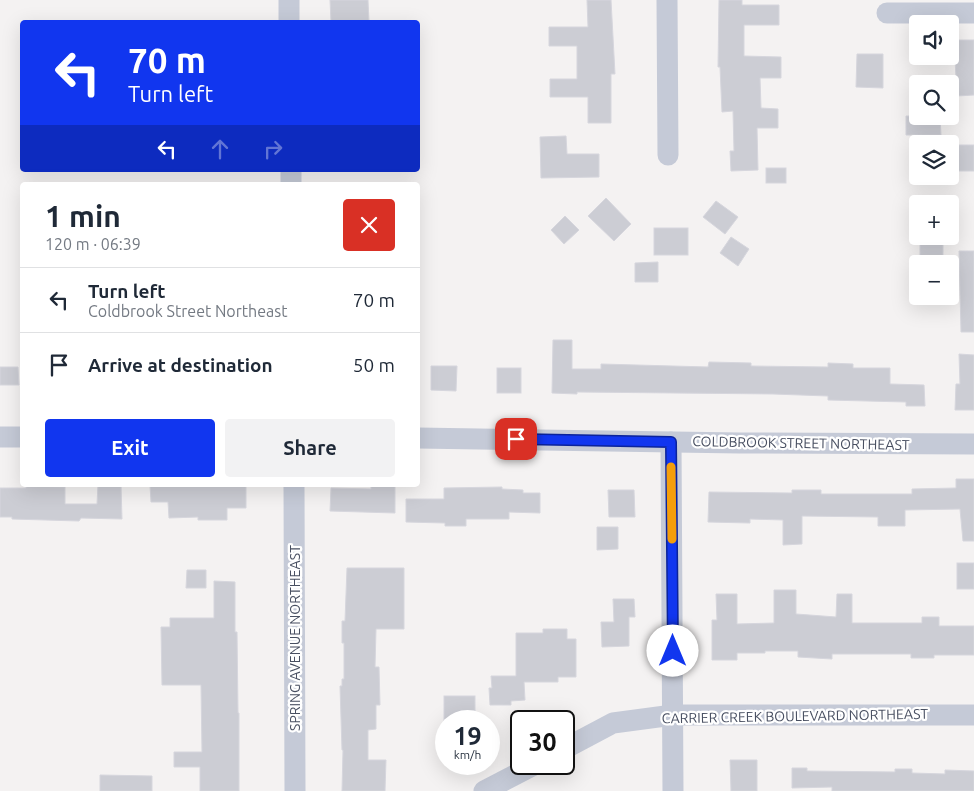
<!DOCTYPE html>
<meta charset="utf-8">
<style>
:root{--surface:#fff;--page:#f2f2f3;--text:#1f2937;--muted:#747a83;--line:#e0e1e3;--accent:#1136ef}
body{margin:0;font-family:Ubuntu,sans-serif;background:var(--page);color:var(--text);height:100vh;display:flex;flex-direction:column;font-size:19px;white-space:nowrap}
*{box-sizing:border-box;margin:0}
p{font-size:16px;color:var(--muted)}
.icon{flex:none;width:28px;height:28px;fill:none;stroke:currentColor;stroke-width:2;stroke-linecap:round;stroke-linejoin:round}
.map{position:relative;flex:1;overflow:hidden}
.details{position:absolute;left:20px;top:182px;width:400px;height:305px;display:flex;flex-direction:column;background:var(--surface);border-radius:5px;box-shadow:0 5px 20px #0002}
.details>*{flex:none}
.hud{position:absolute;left:20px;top:20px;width:400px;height:152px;border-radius:5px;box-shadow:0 5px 20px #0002;background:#1136ef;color:#fff;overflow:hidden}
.controls{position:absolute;left:909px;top:15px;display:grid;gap:10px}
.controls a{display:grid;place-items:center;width:50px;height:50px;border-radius:5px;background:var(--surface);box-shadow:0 5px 20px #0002;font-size:25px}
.speed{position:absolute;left:435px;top:710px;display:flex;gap:10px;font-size:25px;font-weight:700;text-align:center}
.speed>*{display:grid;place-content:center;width:65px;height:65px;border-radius:50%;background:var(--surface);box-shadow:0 5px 20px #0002;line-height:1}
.speed small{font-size:12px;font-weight:400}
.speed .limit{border:2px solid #111;border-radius:8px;background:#fff;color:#111}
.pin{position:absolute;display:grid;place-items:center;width:42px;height:42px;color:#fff;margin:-21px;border-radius:10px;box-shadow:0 2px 8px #0006}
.me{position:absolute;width:55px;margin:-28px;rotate:0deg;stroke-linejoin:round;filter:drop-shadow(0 0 4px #0008)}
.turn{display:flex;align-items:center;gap:18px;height:105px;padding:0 25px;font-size:22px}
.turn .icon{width:65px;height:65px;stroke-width:2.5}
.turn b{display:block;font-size:35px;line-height:42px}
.lanes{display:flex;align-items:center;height:48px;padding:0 25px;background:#0003;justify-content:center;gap:25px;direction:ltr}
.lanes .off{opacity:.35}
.round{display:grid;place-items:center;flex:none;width:52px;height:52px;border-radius:5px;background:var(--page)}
.overview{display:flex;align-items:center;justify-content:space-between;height:85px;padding:0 25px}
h1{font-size:30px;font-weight:700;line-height:38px}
.action{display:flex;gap:10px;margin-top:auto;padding:10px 25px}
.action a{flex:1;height:58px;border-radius:5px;background:var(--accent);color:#fff;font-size:20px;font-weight:700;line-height:58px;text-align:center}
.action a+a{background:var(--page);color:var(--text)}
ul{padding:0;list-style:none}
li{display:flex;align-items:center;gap:15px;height:65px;padding:0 25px;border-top:1px solid var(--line)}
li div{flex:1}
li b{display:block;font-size:19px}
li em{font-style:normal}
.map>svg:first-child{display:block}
</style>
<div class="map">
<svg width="974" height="791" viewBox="0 0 974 791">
<rect width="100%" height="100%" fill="#f4f2f2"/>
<!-- building -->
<g fill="#cccdd4" stroke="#d6d6dd">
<path d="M330 0H368L369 22H331Z"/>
<path d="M587 0H611L615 74H611V123H588V97H550V79H577V46H549V27H588Z"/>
<path d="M719 0H742V5H779V25H744V56L781 57V78H760L761 108 778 109V128H757L758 170 731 171 730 151H734L733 111 722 112 720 67H718Z"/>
<path d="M954 40H974V95L957 96Z"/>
<path d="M857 54H883V88L856 87Z"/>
<path d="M906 116H940L941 135H906Z"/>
<path d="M566 136 567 154H599V177L541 178 540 137Z"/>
<rect x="955" y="145" width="19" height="26"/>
<rect x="766" y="168" width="20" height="15"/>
<path d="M606 198 631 224 614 241 588 216Z"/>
<path d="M716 201 738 217 725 234 703 217Z"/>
<path d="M565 216 579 230 564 244 551 230Z"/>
<rect x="654" y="228" width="34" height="27"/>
<path d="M731 237 749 249 738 266 720 253Z"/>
<path d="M943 242V262H920V243Z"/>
<path d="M959 251H974V332H961Z"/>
<path d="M658 262V282H635V263Z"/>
<path d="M553 340H572V369H601V364L708 367 709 362 751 363V366L828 367V363L853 364V368H890V384L924 385 925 406H906V402L828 400V396L773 394 577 392V394L552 393Z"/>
<path d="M959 354 974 355V410H955L956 384H960Z"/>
<path d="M431 366H457L456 391 431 390Z"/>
<path d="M0 367H18L19 385H0Z"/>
<rect x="497" y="368" width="24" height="25"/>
<path d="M956 479H974V541H963L960 509 905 510V526H878V517L802 516V544L783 545V520L750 519V523L708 522 709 492 792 493V490H821V494H912V489L956 488Z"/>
<path d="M98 485H121L122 519 81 518 79 521 12 519V517H0V488H26V486L65 487V504H97Z"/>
<path d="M150 485H246V508H227V520H198V517L169 518 168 502H151Z"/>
<path d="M371 485H395V513L330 511 331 488 371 489Z"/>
<path d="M502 487V489L523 490V493H540V513L509 512V519H466V526H445V523L406 522V499H444V488Z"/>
<path d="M608 490H634L635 517H609Z"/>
<path d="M597 527H618V549L597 550Z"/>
<rect x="957" y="563" width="17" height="26"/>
<path d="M347 568H404V629H376L375 667H379L380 705H376V729L368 730V760H386L385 791H342L343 750H342L340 686H342V679H344V643H342V621H345Z"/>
<path d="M187 570H206V588H186Z"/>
<path d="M214 581 235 582V632H237L238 713H239V791H200V767H174V752H202L201 685H162L161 627H170V618H214Z"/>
<path d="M774 590H796V614L836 617 837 594H852V623H922V617H939V626H974V655H934V658H911V654H832V659L798 657V651H765V653H737V660H712V620H717L716 594H737V624L774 623Z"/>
<path d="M613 599H634L635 617H629V646L602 647 601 622H614Z"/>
<path d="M543 629H567V639H576V677H558V682H524L525 700 511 701V705H490L489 688H492L491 676H516V633H543Z"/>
<rect x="444" y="696" width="31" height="25"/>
<path d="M730 760H757V791H731Z"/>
<path d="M792 768H807V771L895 772V769H912V773L945 774V770L974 771V791H832V787L792 788Z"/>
<path d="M100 775 152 776V791H100Z"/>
</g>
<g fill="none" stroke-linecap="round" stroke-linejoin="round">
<!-- minor -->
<g stroke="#c5cad7" stroke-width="21">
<path d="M289 0V22"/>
<path d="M667 0 668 155"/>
<path d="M887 13H974"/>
<path d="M291 170V185"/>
<path d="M0 437H22"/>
<path d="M418 438 740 443 974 444"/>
<path d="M671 442 673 791"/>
<path d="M294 485 295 791"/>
<path d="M564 749 613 723 673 715H974"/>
<path d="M484 791 536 764"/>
</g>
</g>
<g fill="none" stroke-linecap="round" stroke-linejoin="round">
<defs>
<path id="route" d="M516 439 671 442 673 651"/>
</defs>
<!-- route casing -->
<use href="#route" stroke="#0b239b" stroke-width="12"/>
<!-- route -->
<use href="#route" stroke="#1136ef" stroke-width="9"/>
<!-- slow -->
<path stroke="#f59e0b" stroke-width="9" d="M671 467 672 539"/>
</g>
<g text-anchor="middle" stroke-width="4.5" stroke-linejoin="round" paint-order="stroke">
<!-- street labels -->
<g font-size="14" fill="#484f61" stroke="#fff">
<text transform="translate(801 443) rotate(1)" y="5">COLDBROOK STREET NORTHEAST</text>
<text transform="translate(295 638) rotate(-90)" y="5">SPRING AVENUE NORTHEAST</text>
<text transform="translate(795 716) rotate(-1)" y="5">CARRIER CREEK BOULEVARD NORTHEAST</text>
</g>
</g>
</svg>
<div class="controls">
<a><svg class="icon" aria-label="sound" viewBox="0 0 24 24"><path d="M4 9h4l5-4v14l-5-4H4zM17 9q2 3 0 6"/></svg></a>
<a><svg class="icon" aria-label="search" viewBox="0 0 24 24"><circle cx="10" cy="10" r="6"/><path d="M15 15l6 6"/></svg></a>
<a><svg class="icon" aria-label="layers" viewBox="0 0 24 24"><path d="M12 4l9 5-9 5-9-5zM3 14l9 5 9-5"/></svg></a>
<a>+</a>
<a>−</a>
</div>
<div class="speed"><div>19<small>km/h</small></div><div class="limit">30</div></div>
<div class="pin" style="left:516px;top:439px;background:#d93025"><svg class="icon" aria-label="arrive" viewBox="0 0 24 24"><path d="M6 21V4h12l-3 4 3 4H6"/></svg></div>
<svg class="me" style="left:673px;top:651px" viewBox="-20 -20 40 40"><circle r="19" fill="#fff"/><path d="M0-13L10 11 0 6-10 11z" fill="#1136ef"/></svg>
<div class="hud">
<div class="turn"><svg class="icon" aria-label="left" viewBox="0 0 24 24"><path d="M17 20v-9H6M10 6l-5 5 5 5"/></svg><div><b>70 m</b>Turn left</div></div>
<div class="lanes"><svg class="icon" aria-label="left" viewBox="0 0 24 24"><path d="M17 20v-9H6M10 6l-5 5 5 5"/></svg><svg class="icon off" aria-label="ahead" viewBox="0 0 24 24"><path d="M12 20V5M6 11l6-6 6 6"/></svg><svg class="icon off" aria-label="right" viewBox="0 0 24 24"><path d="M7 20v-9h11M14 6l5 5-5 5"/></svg></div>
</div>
<section class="details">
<div class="overview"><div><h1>1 min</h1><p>120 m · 06:39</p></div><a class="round" style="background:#d93025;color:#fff"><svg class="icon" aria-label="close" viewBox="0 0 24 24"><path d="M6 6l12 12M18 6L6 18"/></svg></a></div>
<ul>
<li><svg class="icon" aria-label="left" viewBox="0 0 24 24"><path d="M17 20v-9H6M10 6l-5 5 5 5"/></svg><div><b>Turn left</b><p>Coldbrook Street Northeast</p></div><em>70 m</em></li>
<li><svg class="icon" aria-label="arrive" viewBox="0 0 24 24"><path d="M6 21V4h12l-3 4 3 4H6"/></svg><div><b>Arrive at destination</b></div><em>50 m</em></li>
</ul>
<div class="action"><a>Exit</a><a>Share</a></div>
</section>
</div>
